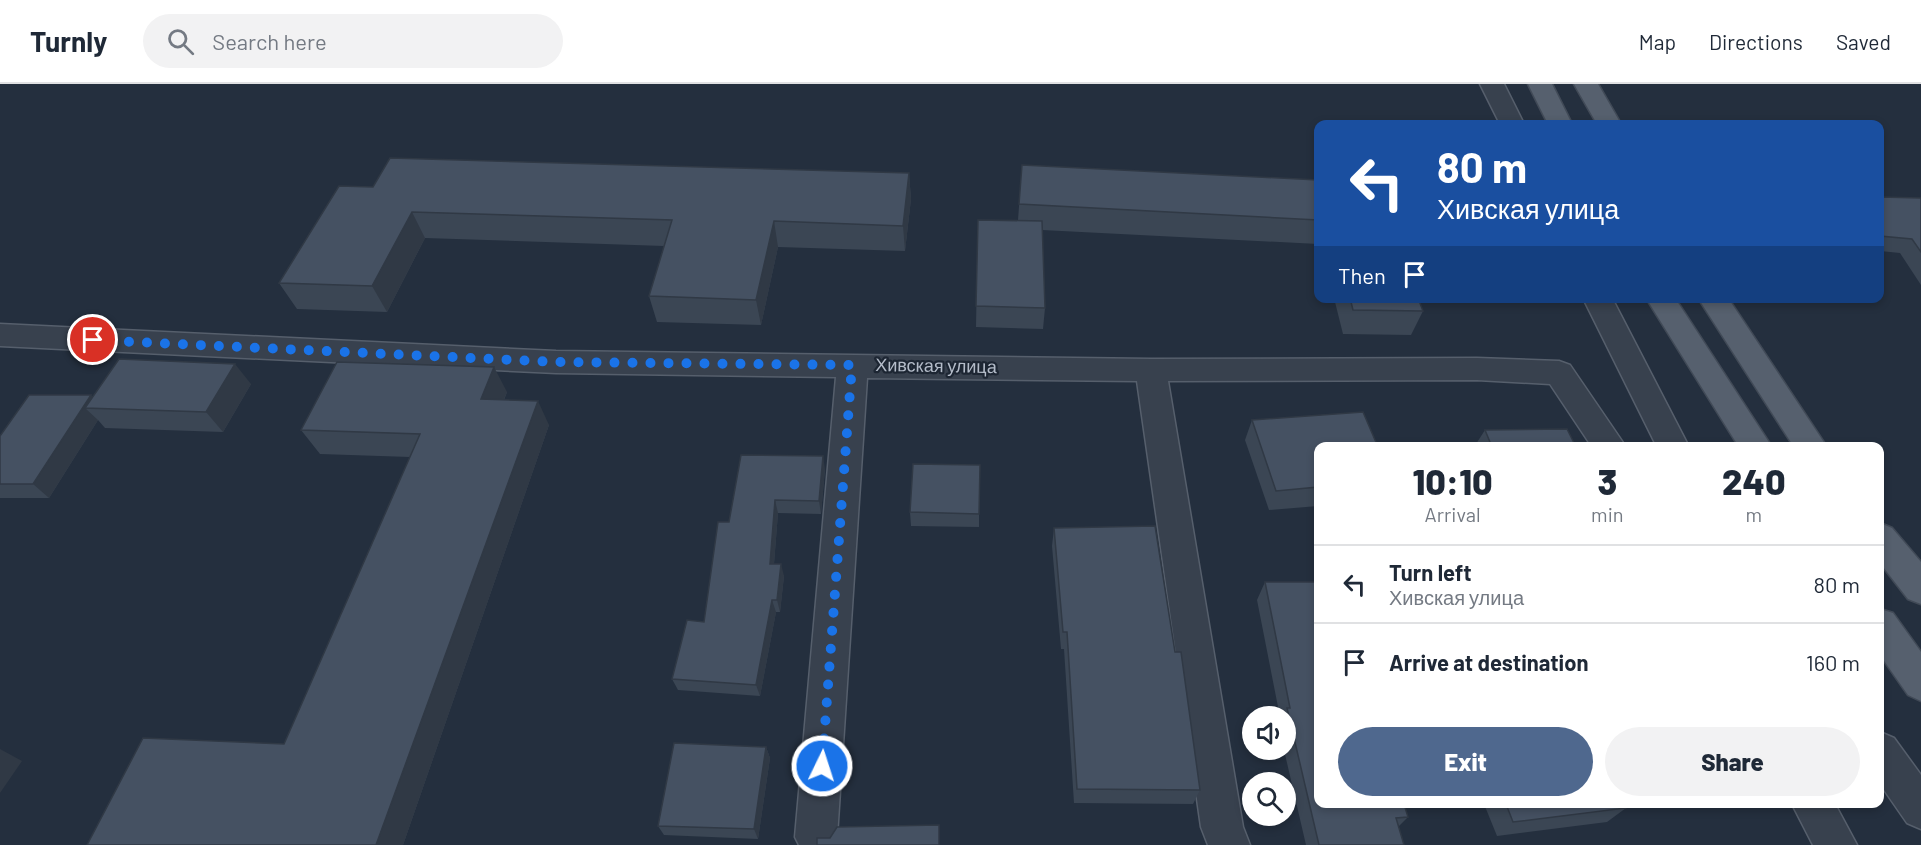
<!DOCTYPE html>
<meta charset="utf-8">
<style>
:root{--surface:#fff;--page:#f2f2f3;--text:#1f2937;--muted:#747a83;--line:#e0e1e3;--accent:#4f688e}
body{margin:0;font-family:Barlow,sans-serif;background:var(--page);color:var(--text);height:100vh;display:flex;flex-direction:column;font-size:22px;white-space:nowrap}
*{box-sizing:border-box;margin:0}
p{font-size:20px;color:var(--muted)}
.icon{flex:none;width:33px;height:33px;fill:none;stroke:currentColor;stroke-width:2;stroke-linecap:round;stroke-linejoin:round}
.map{position:relative;flex:1;overflow:hidden}
.side{position:absolute;left:1314px;top:358px;width:570px;height:366px;display:flex;flex-direction:column;background:var(--surface);border-radius:12px;box-shadow:0 3px 9px #0003}
.side>*{flex:none}
.guide{position:absolute;left:1314px;top:36px;width:570px;height:183px;border-radius:12px;box-shadow:0 3px 9px #0003;background:#1a4fa0;color:#fff;overflow:hidden}
.tools{position:absolute;left:1242px;top:622px;display:grid;gap:12px}
.tools a{display:grid;place-items:center;width:54px;height:54px;border-radius:50%;background:var(--surface);box-shadow:0 3px 9px #0003;font-size:30px}
.pin{position:absolute;display:grid;place-items:center;width:51px;height:51px;color:#fff;margin:-26px;border:3px solid #fff;border-radius:50%;box-shadow:0 2px 6px #0007}
.me{position:absolute;width:66px;margin:-33px;rotate:4deg;stroke-linejoin:round;filter:drop-shadow(0 0 4px #0008)}
.turn{display:flex;align-items:center;gap:21px;height:126px;padding:0 24px;font-size:27px}
.turn .icon{width:78px;height:78px;stroke-width:2.5}
.turn b{display:block;font-size:42px;line-height:51px}
.then{display:flex;align-items:center;height:57px;padding:0 24px;background:#0003;gap:12px;font-size:22px}
.eta{display:flex;justify-content:space-evenly;align-items:center;height:102px;text-align:center}
.eta b{font-size:36px;font-weight:800;line-height:42px}
.primary-button{display:flex;gap:12px;margin-top:auto;padding:12px 24px}
.primary-button a{flex:1;height:69px;border-radius:36px;background:var(--accent);color:#fff;font-size:24px;font-weight:800;line-height:69px;text-align:center}
.primary-button a+a{background:var(--page);color:var(--text)}
ul{padding:0;list-style:none}
li{display:flex;align-items:center;gap:18px;height:78px;padding:0 24px;border-top:2px solid var(--line)}
li div{flex:1}
li b{display:block;font-size:22px}
li em{font-style:normal}
header{display:flex;align-items:center;gap:36px;box-sizing:border-box;height:84px;padding:0 30px;background:var(--surface);border-bottom:2px solid var(--line)}
header strong{font-size:28px}
nav{display:flex;gap:33px;margin-inline-start:auto;font-size:21px}
.search{width:420px;height:54px;background:var(--page);display:flex;align-items:center;gap:15px;box-sizing:border-box;padding:0 21px;border-radius:33px;color:var(--muted);font-size:22px}
.map>svg:first-child{display:block}
</style>
<header>
<strong>Turnly</strong>
<div class="search"><svg class="icon" aria-label="search" viewBox="0 0 24 24"><circle cx="10" cy="10" r="6"/><path d="M15 15l6 6"/></svg>Search here</div>
<nav><a>Map</a><a>Directions</a><a>Saved</a></nav>
</header>
<div class="map">
<svg width="1921" height="761" viewBox="0 0 1921 761">
<rect width="100%" height="100%" fill="#242f3e"/>
<g fill="none" stroke-linecap="round" stroke-linejoin="round">
<defs>
<g id="minor">
<path d="M1480 0H1504L1524 40H1500Z"/>
<path d="M1583 214H1612L1689 363H1657Z"/>
<path d="M0 240 556 267 1151 275 1477 274 1559 277 1570 281 1626 363H1592L1550 300 1477 296 1168 297 1243 743 1250 761H1208L1201 743 1137 297 867 294 837 753 833 761H799L795 753 836 293 556 289 0 262Z"/>
<path d="M1880 648 1894 654 1921 691V745L1907 739 1880 700Z"/>
<path d="M1792 720H1835L1857 761H1813Z"/>
</g>
<g id="primary">
<path d="M1528 0H1552L1572 40H1548Z"/>
<path d="M1574 0H1598L1621 40H1597Z"/>
<path d="M1646 214H1675L1772 363H1739Z"/>
<path d="M1698 214H1728L1827 363H1794Z"/>
<path d="M1880 439 1892 444 1921 478V520L1908 515 1880 479Z"/>
<path d="M1880 525 1893 529 1921 568V617L1908 611 1880 571Z"/>
</g>
</defs>
<!-- minor casing -->
<use href="#minor" stroke="#565f6c" stroke-width="3"/>
<!-- primary casing -->
<use href="#primary" stroke="#414a57" stroke-width="3"/>
<!-- minor -->
<use href="#minor" fill="#38414e" fill-rule="evenodd"/>
<!-- primary -->
<use href="#primary" fill="#56606e" fill-rule="evenodd"/>
</g>
<!-- wall -->
<g fill="#3b4654">
<path d="M1022 81 1318 96V160L1042 146 1045 224 1043 245 976 243 978 136H1018Z"/>
<path d="M909 89 911 115 905 167 778 163 761 241 657 238 649 212 664 162 425 154 387 228 297 225 279 199 373 103Z"/>
<path d="M1880 113 1921 114V201L1900 169 1880 167Z"/>
<path d="M1334 214H1418L1423 227 1411 251 1343 250Z"/>
<path d="M251 300 223 348 105 344 98 336 49 414H0V352L92 313Z"/>
<path d="M507 308 504 316 549 341 403 761H87L284 660 410 373 320 370 301 346Z"/>
<path d="M1252 336 1318 363V422L1269 426 1245 356Z"/>
<path d="M1485 346 1576 363H1478L1476 360Z"/>
<path d="M825 385 821 430 778 429 774 480 784 492 780 528H776L760 612 678 606 672 595 704 538 729 438Z"/>
<path d="M910 428 979 430V443L911 442Z"/>
<path d="M1054 444 1175 568 1200 706 1193 720 1074 719 1064 565H1061L1052 462Z"/>
<path d="M1265 498 1408 733 1398 743 1404 761H1306L1284 666H1286V633H1280L1257 516Z"/>
<path d="M766 663 770 674 758 755 664 751 658 742Z"/>
<path d="M1484 720H1624L1626 724 1607 738 1497 752Z"/>
</g>
<!-- shaded-wall -->
<g fill="#303945">
<path d="M909 89 911 115 905 167 903 142Z"/>
<path d="M412 128 425 154 387 228 372 202Z"/>
<path d="M774 137 778 163 761 241 756 216Z"/>
<path d="M235 280 251 300 223 348 206 328Z"/>
<path d="M494 283 507 308 494 339 481 315Z"/>
<path d="M91 311 103 324H85L98 336 49 414 33 400Z"/>
<path d="M538 317 549 341 403 761H376Z"/>
<path d="M823 372 825 385 821 430 819 417Z"/>
<path d="M775 416 778 429 773 492 770 480Z"/>
<path d="M781 480 784 492 780 528 777 516Z"/>
<path d="M772 516 776 528 760 612 756 601Z"/>
<path d="M766 663 770 674 758 755 754 745Z"/>
<path d="M0 665 22 677 0 709Z"/>
</g>
<!-- building -->
<g fill="#455162" stroke="#303945" stroke-width="1.5">
<path d="M390 74 909 89 903 142 774 137 756 216 649 212 672 136 412 128 372 202 279 199 339 102 373 103Z"/>
<path d="M1022 81 1318 96V136L1019 120Z"/>
<path d="M1880 113 1921 114V168L1912 155 1880 152Z"/>
<path d="M978 136 1042 137 1045 224 976 222Z"/>
<path d="M1350 214H1418L1423 227 1353 226Z"/>
<path d="M119 275 235 280 206 328 85 324Z"/>
<path d="M337 278 494 283 481 315 538 317 376 761H87L143 654 284 660 420 350 301 346Z"/>
<path d="M29 311H91L33 400H0V352Z"/>
<path d="M1363 328 1378 363H1318V403L1276 407 1252 336Z"/>
<path d="M1567 345 1576 363H1492L1485 346Z"/>
<path d="M741 371 823 372 819 417 775 416 770 480H781L777 516H772L756 601 672 595 687 536 704 538 718 438H729Z"/>
<path d="M913 380 980 381 979 430 910 428Z"/>
<path d="M1155 442 1175 568H1181L1200 706 1077 705 1067 548H1063L1054 444Z"/>
<path d="M1265 498H1318V720H1404L1408 733 1396 734 1404 761H1319L1287 624H1290Z"/>
<path d="M674 659 766 663 754 745 658 742Z"/>
<path d="M1506 720H1624L1626 724 1513 738Z"/>
<path d="M939 741V761H817V754H830L837 743Z"/>
</g>
<g fill="none" stroke-linecap="round" stroke-linejoin="round">
<!-- route -->
<path stroke="#1a73e8" stroke-width="10" stroke-dasharray="0 18" d="M93 256 556 278 852 281 822 682"/>
</g>
<g text-anchor="middle" stroke-width="4.5" stroke-linejoin="round" paint-order="stroke">
<!-- street labels -->
<g font-size="18" fill="#b4bcc9" stroke="#1d2633">
<text transform="translate(936 282) rotate(1)" y="6">Хивская улица</text>
</g>
</g>
</svg>
<div class="tools">
<a><svg class="icon" aria-label="sound" viewBox="0 0 24 24"><path d="M4 9h4l5-4v14l-5-4H4zM17 9q2 3 0 6"/></svg></a>
<a><svg class="icon" aria-label="search" viewBox="0 0 24 24"><circle cx="10" cy="10" r="6"/><path d="M15 15l6 6"/></svg></a>
</div>
<div class="pin" style="left:93px;top:256px;background:#d93025"><svg class="icon" aria-label="arrive" viewBox="0 0 24 24"><path d="M6 21V4h12l-3 4 3 4H6"/></svg></div>
<svg class="me" style="left:822px;top:682px" viewBox="-20 -20 40 40"><circle r="17" fill="#1a73e8" stroke="#fff" stroke-width="3"/><path d="M0-11L8 9 0 5-8 9z" fill="#fff"/></svg>
<div class="guide">
<div class="turn"><svg class="icon" aria-label="left" viewBox="0 0 24 24"><path d="M17 20v-9H6M10 6l-5 5 5 5"/></svg><div><b>80 m</b>Хивская улица</div></div>
<div class="then">Then<svg class="icon" aria-label="arrive" viewBox="0 0 24 24"><path d="M6 21V4h12l-3 4 3 4H6"/></svg></div>
</div>
<section class="side">
<div class="eta">
<div><b>10:10</b><p>Arrival</p></div>
<div><b>3</b><p>min</p></div>
<div><b>240</b><p>m</p></div>
</div>
<ul>
<li><svg class="icon" aria-label="left" viewBox="0 0 24 24"><path d="M17 20v-9H6M10 6l-5 5 5 5"/></svg><div><b>Turn left</b><p>Хивская улица</p></div><em>80 m</em></li>
<li><svg class="icon" aria-label="arrive" viewBox="0 0 24 24"><path d="M6 21V4h12l-3 4 3 4H6"/></svg><div><b>Arrive at destination</b></div><em>160 m</em></li>
</ul>
<div class="primary-button"><a>Exit</a><a>Share</a></div>
</section>
</div>
